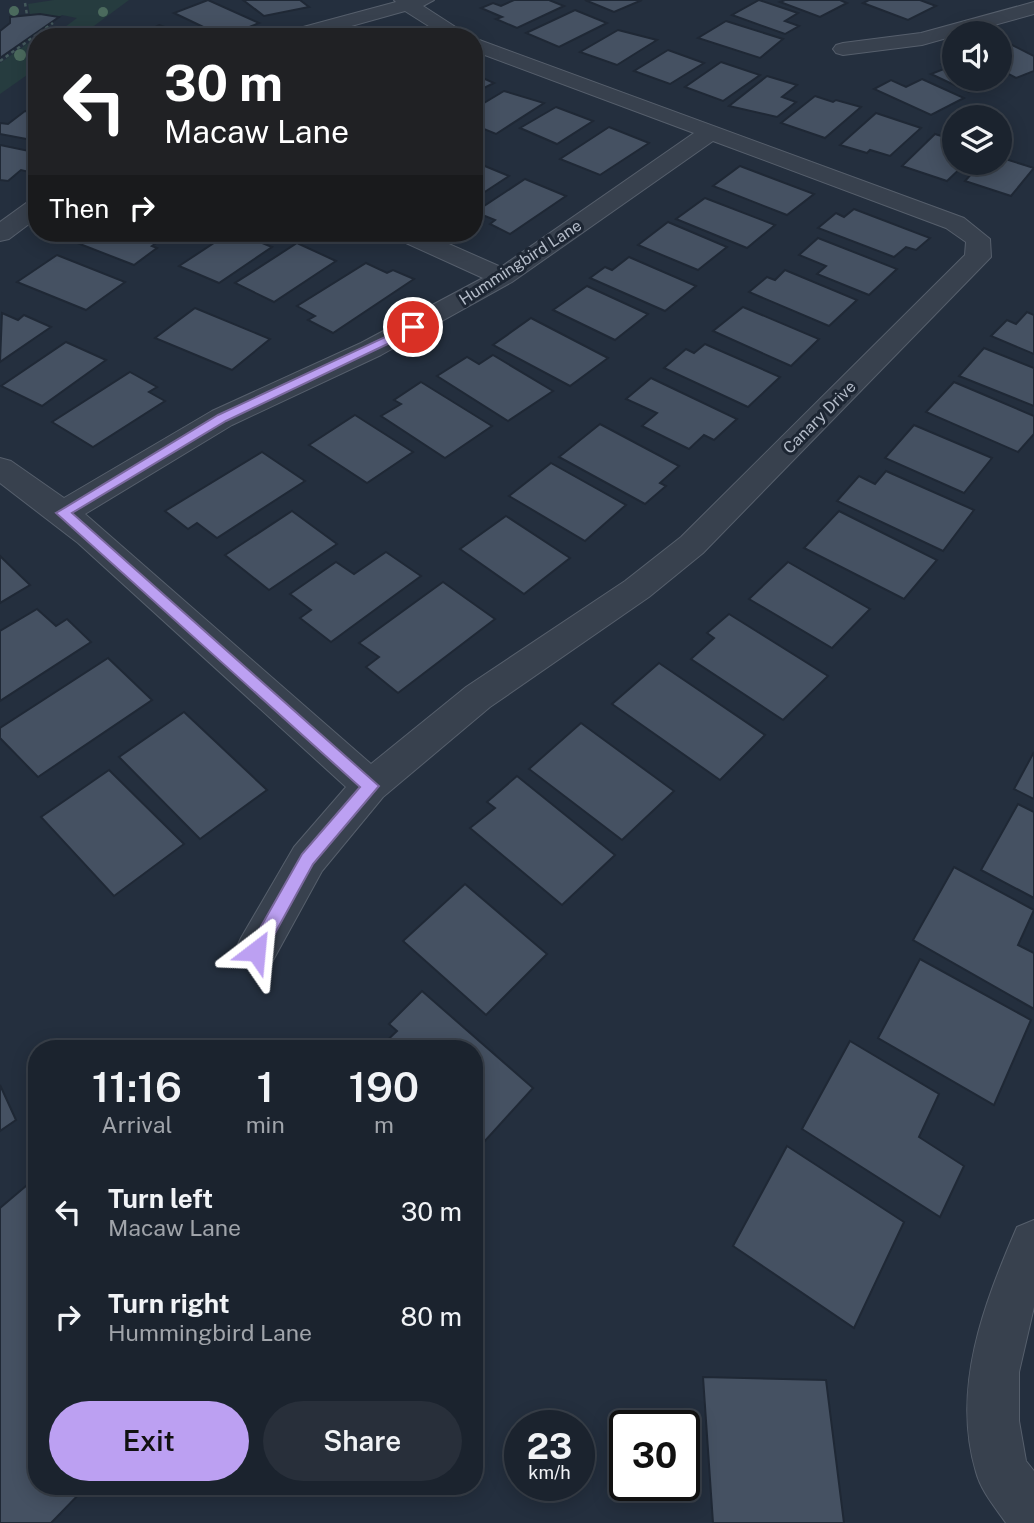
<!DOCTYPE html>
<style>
:root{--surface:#1b232e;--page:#282f3a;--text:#f1f3f6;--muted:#a0a4aa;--line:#39404a;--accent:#bca0f2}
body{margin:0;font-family:"Public Sans",sans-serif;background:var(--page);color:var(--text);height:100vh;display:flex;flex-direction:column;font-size:26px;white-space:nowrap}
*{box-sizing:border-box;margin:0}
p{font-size:23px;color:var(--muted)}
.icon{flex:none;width:38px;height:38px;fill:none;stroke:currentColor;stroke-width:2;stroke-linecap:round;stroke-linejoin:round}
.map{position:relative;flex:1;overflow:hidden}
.drawer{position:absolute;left:28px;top:1040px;width:455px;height:455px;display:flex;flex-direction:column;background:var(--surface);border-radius:28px;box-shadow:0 4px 18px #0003,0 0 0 2px var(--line)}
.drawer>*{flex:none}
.hud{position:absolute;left:28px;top:28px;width:455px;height:214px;border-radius:28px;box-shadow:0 4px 18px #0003,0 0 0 2px var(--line);background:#202124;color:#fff;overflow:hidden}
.buttons{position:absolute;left:942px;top:21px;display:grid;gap:14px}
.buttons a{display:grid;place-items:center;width:70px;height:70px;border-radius:50%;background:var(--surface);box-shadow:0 4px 18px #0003,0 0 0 2px var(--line);font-size:35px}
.speed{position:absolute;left:504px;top:1410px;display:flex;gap:14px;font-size:35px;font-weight:700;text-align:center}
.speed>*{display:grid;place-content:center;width:91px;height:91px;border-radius:50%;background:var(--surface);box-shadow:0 4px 18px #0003,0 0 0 2px var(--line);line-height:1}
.speed small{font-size:18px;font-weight:400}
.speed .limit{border:4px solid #111;border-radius:10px;background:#fff;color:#111}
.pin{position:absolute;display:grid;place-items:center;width:60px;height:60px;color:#fff;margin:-30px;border:4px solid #fff;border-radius:50%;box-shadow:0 2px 7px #0007}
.me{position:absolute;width:77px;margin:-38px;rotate:29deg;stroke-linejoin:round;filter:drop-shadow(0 0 5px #0008)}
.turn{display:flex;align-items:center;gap:24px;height:147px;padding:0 21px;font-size:32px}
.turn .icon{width:91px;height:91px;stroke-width:2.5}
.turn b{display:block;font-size:49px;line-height:60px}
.then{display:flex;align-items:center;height:66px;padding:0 21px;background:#0003;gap:14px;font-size:26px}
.eta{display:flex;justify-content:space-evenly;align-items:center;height:119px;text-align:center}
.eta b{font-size:42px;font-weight:600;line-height:49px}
.action{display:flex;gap:14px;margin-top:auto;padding:14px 21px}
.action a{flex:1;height:80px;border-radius:42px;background:var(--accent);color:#111;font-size:28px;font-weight:600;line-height:80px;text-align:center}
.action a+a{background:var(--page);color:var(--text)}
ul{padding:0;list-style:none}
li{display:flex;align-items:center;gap:21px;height:105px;padding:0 21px}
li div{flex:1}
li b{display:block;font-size:26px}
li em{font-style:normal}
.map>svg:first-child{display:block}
</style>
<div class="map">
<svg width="1034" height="1523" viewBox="0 0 1034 1523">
<rect width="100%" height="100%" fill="#242f3e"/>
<!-- green -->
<g fill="#263c3f">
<path d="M54 0H129L79 37H38L46 31 57 33 77 18 62 15 59 17 40 14 30 15 28 4Z"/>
<path d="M37 37V68L0 94V63Z"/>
</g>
<!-- building -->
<g fill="#455162" stroke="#1f2835" stroke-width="2">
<path d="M208 0 259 23 242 30 236 28 220 35 174 13Z"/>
<path d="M243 0H300L309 7 264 16Z"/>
<path d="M514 0H549L564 6 517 28 496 19 502 17 481 8 493 3 501 6Z"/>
<path d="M585 0H642L614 12Z"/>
<path d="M759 0 798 13 785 21 799 26 785 34 732 15Z"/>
<path d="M785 0H840L847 3 820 17 780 2Z"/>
<path d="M869 0H920L936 6 908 20 863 3Z"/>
<path d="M575 10 607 23 559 47 526 33Z"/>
<path d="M40 14 59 17 0 58V31L10 23V17Z"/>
<path d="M726 21 783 39 760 58 698 38Z"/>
<path d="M159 25 192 37H136Z"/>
<path d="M618 30 657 40 617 65 580 52Z"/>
<path d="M1008 43 1034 56V71L1016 78 999 69V46Z"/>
<path d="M668 50 704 63 670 84 634 71Z"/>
<path d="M954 59V79L1003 78 969 92 931 74 949 67 942 64Z"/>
<path d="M721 62 760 75 723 101 685 87Z"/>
<path d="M474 74 494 83 474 93Z"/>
<path d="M767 76 797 85 782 97 796 102 777 117 729 106Z"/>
<path d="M922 79 964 98 931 115 874 89 891 80 906 87Z"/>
<path d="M504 91 544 103 496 134 474 125V109Z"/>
<path d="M815 96 833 102 836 100 861 107 825 138 781 123Z"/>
<path d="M556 107 593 121 557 144 520 128Z"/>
<path d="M25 111 37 113V141L0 134V123L8 124Z"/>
<path d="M876 113 921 128 890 156 870 150 867 153 840 145Z"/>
<path d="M609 127 649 143 600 175 560 159Z"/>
<path d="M935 134 954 140V163H966L947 181 902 166Z"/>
<path d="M0 145 34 152 31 155 37 156V165L29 172 21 170 8 181 0 180Z"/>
<path d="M999 157 1034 168 1011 196 965 181 981 163H999Z"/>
<path d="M480 164 509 176 474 199V167Z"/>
<path d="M740 166 814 194 787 215 713 186Z"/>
<path d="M525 179 566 196 510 234 490 224 495 220 475 212Z"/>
<path d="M705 198 775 225 747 248 676 219Z"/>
<path d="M854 209 930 238 916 250 906 247 894 257 818 228 836 213 844 217Z"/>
<path d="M668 222 727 247 698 270 638 245Z"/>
<path d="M77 233H153L165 237 152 246 157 248 134 265 67 239Z"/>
<path d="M229 233H254L261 236 255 240 272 247 219 283 179 266Z"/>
<path d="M818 238 897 269 869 295 817 274 826 266 799 255Z"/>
<path d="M297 243 336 261 274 302 235 283Z"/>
<path d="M57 255 125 282 86 310 17 282Z"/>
<path d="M629 257 696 286 665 311 590 278 605 267 612 270Z"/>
<path d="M366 263 387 273 393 270 414 279 333 333 308 320 315 316 297 306Z"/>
<path d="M785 270 857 300 829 326 749 292 767 277 775 280Z"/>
<path d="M587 286 648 314 615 340 553 310Z"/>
<path d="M743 307 819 339 791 366 713 331Z"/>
<path d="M195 308 270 339 232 370 155 338Z"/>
<path d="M1027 312 1034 315V354L991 336 1007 320 1016 324Z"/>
<path d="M2 313 18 320 24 315 51 327 0 362Z"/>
<path d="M531 318 608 358 570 386 493 345Z"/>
<path d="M66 342 106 360 42 406 1 386Z"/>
<path d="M705 344 780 377 748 407 664 368 686 349 694 353Z"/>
<path d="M984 348 1034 368V406L959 376Z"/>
<path d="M493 355 553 391 508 421 437 376 467 357 479 364Z"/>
<path d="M130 372 157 387 149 392 165 401 93 447 52 422Z"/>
<path d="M651 378 737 419 714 440 704 435 689 449 642 426 657 413 626 399Z"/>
<path d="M421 382 492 426 445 458 381 416 401 404 394 400Z"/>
<path d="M954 382 1034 416V434L1018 452 926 412Z"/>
<path d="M355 415 413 452 367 483 309 445Z"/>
<path d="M600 424 679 466 660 483 666 486 645 504 559 457Z"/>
<path d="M914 425 992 458 964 493 885 458Z"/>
<path d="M262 452 305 481 217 538 197 523 188 529 165 511Z"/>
<path d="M551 463 626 505 585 541 509 496Z"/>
<path d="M886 471 974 510 943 551 837 501 859 476 875 484Z"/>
<path d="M292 511 337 544 269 590 225 555Z"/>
<path d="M839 511 937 560 904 599 804 548Z"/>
<path d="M506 516 570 558 524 594 460 549Z"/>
<path d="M386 552 421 576 331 642 300 618 311 610 290 594 336 562 354 574Z"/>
<path d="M0 556 30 585 0 603Z"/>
<path d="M788 562 870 609 832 648 749 599Z"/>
<path d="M443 582 495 619 398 693 366 667 379 657 359 643Z"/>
<path d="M37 609 56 626 67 619 91 642 0 701V631Z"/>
<path d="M729 614 828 676 783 720 691 659 714 638 707 633Z"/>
<path d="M108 658 152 700 38 777 0 738V728Z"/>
<path d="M659 663 765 735 720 780 612 704Z"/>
<path d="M184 712 267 790 200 839 119 757Z"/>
<path d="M581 723 674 791 622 840 529 769Z"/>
<path d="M1034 752V799L1014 789Z"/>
<path d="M109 770 184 844 114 896 41 817Z"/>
<path d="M517 776 615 855 562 905 470 828 495 808 487 802Z"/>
<path d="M1018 804 1034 812V898L981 870Z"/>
<path d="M954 867 1034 910 1018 945 1034 953V1009L913 940Z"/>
<path d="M465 884 547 954 486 1015 403 941Z"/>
<path d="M920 959 1031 1020 994 1105 878 1038Z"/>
<path d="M422 991 533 1088 474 1153V1048H379L397 1031 389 1024Z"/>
<path d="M850 1041 939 1094 919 1137 964 1166 940 1217 802 1129Z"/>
<path d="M0 1085 16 1120 0 1131Z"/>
<path d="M787 1146 904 1222 854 1328 733 1246Z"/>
<path d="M26 1186 37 1200V1486H87L51 1523H0V1208Z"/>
<path d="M703 1377 826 1380 844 1523H713Z"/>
</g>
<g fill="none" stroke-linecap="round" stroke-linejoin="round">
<defs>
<g id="minor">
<path d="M394 0H434L423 6 471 37H446L405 11 312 37H278L281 33 396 2Z"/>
<path d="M1034 2V14L965 33H954V36L922 45 843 55 836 53 833 49 836 45 843 43 921 33Z"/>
<path d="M474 38 964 218 990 239 991 257 703 553 649 597 490 707 383 797 322 871 271 964 256 970 241 964 235 951 241 938 294 847 346 787 78 543 0 483V458L11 461 64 498 212 411 361 343 483 278 395 238 392 233H424L501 267 694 133 474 51ZM713 141 946 228 966 242 965 255 681 537 625 581 466 687 371 764 85 514 232 425 381 355 512 282Z"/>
<path d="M37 199V218L9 239 0 241V222L29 201Z"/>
<path d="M1034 1220V1307L1019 1372V1421L1026 1461 1034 1471V1523H1006C995 1507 981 1491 976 1472 951 1388 984 1304 1017 1227Z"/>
</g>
</defs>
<!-- minor casing -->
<use href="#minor" stroke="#565f6c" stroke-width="2"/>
<!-- path -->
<g stroke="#44595c" stroke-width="2.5" stroke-dasharray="3.5 3.5" stroke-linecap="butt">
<path d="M25 3 27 15"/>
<path d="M0 61 53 23"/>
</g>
<!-- minor -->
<use href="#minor" fill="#38414e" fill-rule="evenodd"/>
</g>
<!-- trees -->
<g fill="#4b6a5d">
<circle cx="14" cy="11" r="5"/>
<circle cx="103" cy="12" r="5"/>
<circle cx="20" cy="55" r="6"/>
</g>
<!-- route -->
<path fill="#bca0f2" stroke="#7a689d" stroke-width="2" d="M413 324 417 325V330L226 421 72 513 379 786 313 864 262 957 256 959 250 957 247 951 302 854 360 787 56 513 218 415Z"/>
<g text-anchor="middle" stroke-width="6" stroke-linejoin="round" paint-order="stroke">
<!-- far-street labels -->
<g font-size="16" fill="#b4bcc9" stroke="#1d2633">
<text transform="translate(520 262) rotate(-33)" y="6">Hummingbird Lane</text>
<text transform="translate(819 417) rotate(-45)" y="6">Canary Drive</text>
</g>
</g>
</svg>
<div class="buttons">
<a><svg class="icon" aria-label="sound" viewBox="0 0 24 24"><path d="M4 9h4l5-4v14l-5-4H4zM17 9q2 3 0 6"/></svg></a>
<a><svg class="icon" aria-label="layers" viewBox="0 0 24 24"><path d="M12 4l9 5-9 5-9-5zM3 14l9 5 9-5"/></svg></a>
</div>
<div class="speed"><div>23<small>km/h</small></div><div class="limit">30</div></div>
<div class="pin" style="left:413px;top:327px;background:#d93025"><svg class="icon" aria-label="arrive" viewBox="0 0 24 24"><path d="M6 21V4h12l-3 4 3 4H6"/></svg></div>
<svg class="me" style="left:256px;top:951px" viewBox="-20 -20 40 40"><path d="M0-17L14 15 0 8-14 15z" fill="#bca0f2" stroke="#fff" stroke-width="4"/></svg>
<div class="hud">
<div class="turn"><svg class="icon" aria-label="left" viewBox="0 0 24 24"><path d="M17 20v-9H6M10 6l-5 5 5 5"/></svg><div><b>30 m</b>Macaw Lane</div></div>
<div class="then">Then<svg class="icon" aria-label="right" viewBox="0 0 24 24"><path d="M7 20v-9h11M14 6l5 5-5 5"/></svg></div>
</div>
<section class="drawer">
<div class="eta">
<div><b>11:16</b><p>Arrival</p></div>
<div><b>1</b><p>min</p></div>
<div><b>190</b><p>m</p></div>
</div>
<ul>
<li><svg class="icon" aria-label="left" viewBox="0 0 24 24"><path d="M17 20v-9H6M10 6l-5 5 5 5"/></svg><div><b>Turn left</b><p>Macaw Lane</p></div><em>30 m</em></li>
<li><svg class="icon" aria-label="right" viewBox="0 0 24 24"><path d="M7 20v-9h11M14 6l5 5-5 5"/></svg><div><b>Turn right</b><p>Hummingbird Lane</p></div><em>80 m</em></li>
</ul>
<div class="action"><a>Exit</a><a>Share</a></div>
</section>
</div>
